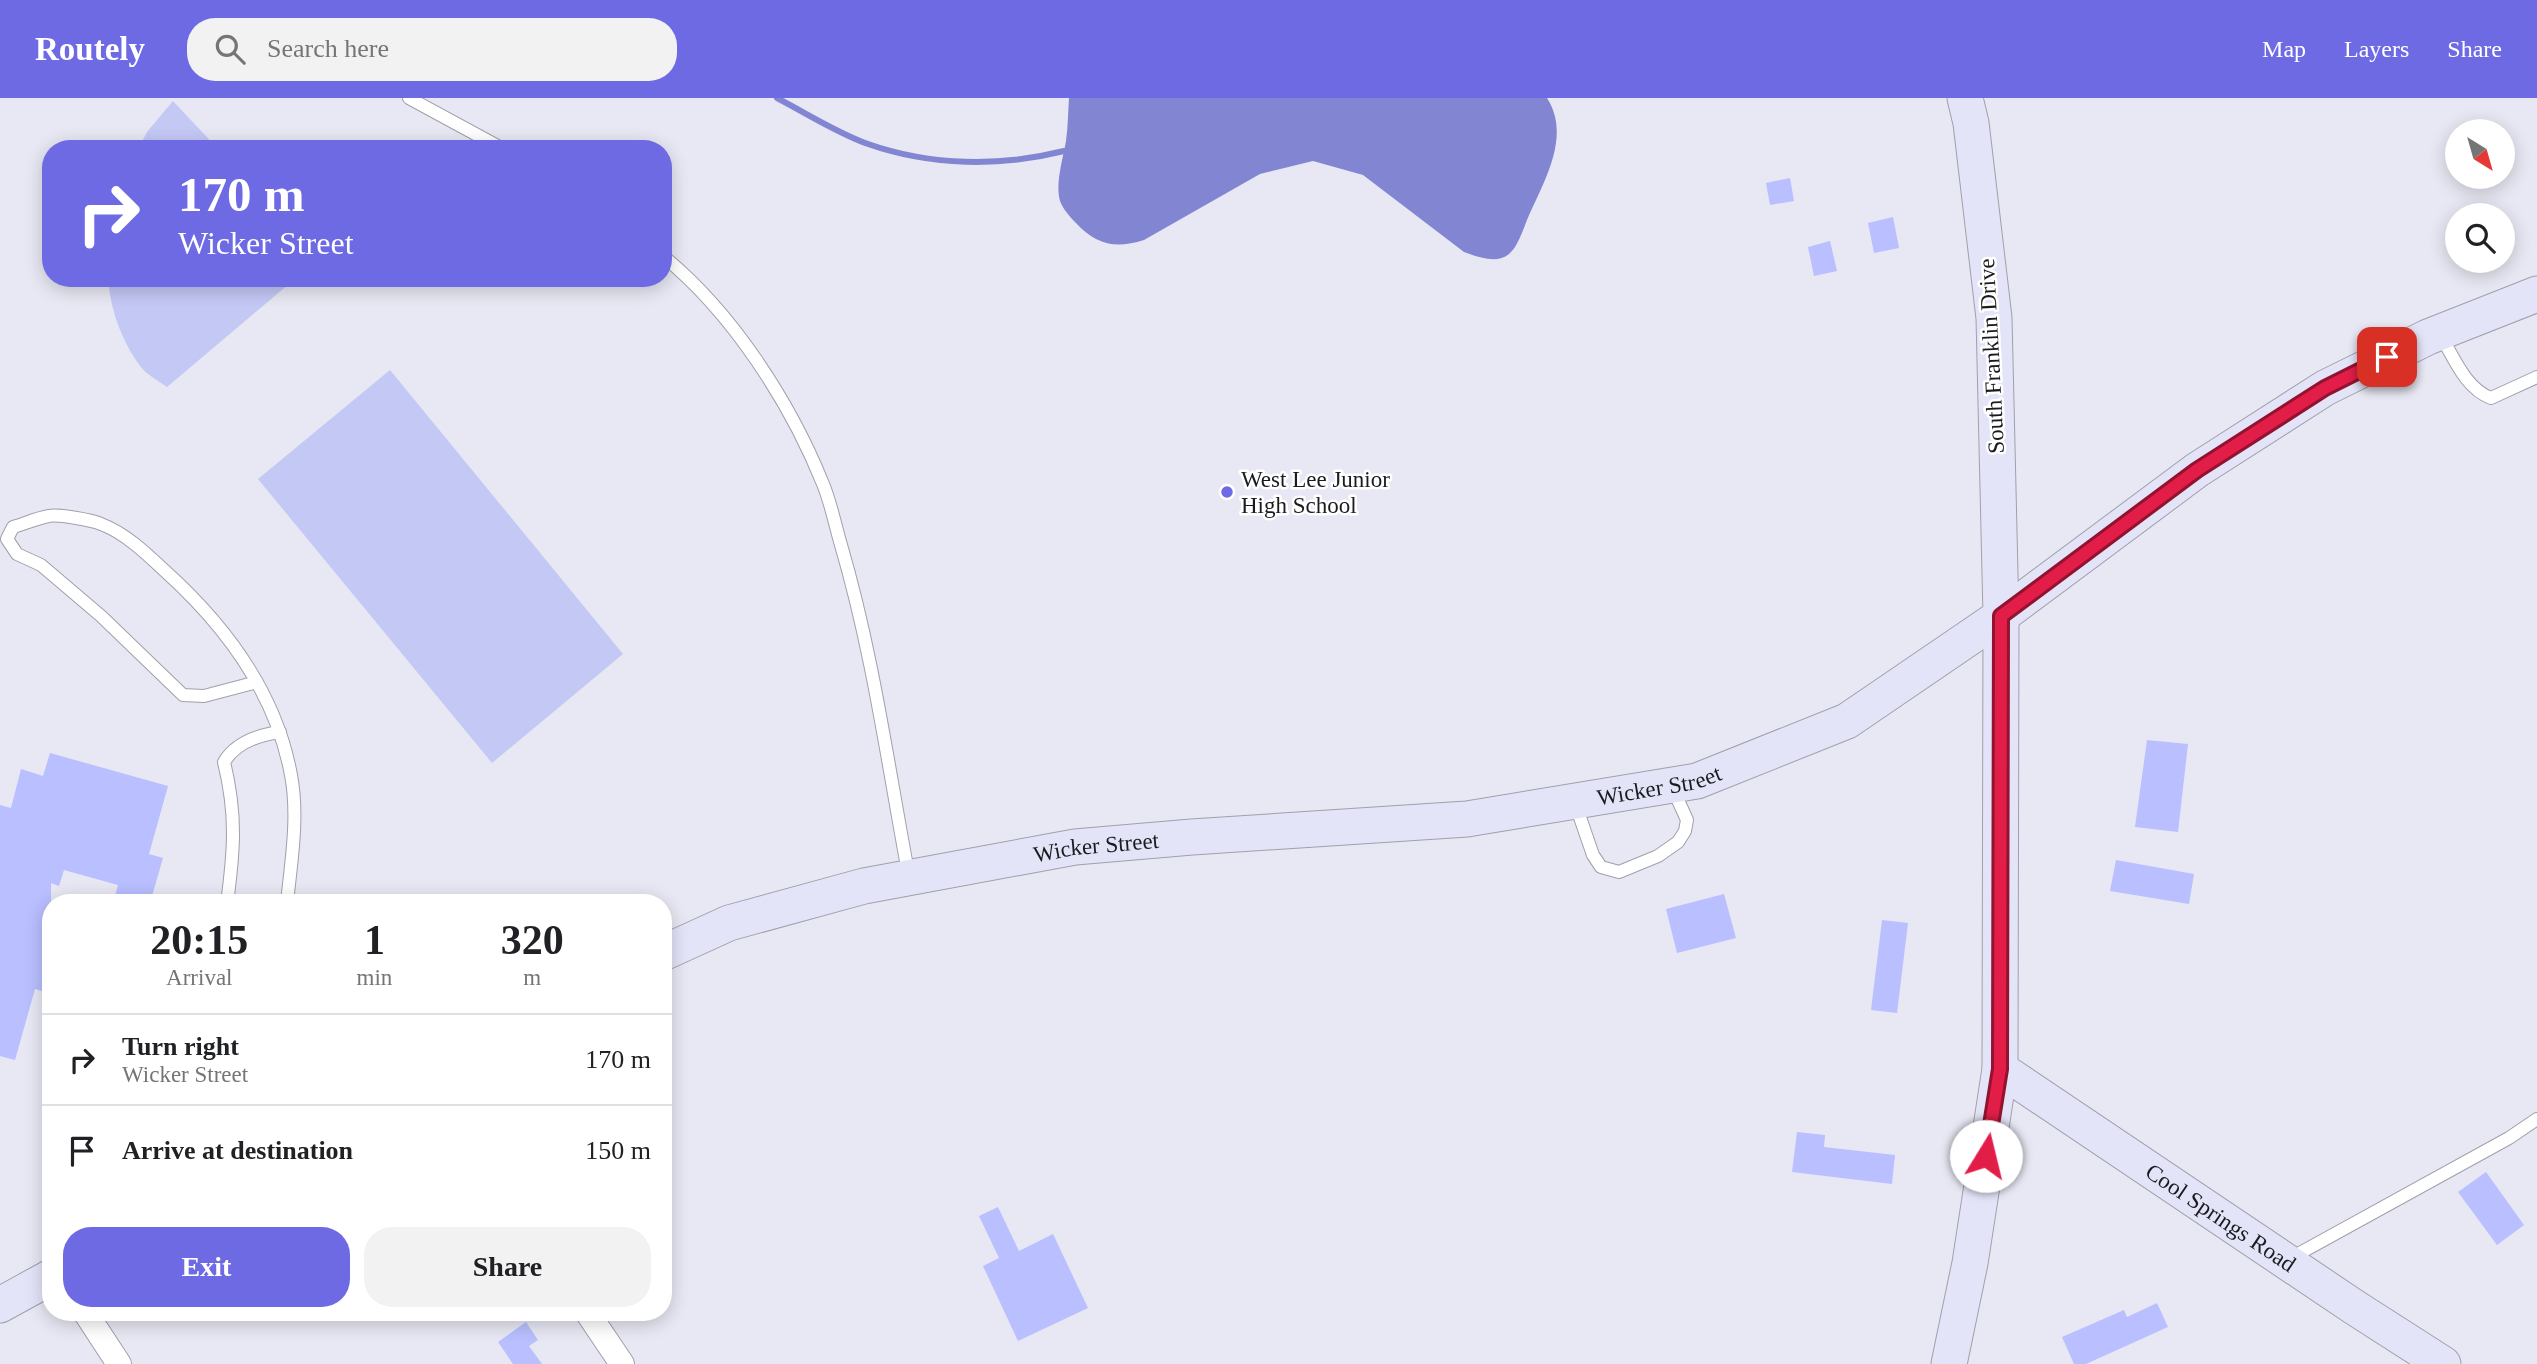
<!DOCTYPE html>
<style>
:root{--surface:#fff;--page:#f2f2f2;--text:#202124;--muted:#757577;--line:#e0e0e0;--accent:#6d6ae4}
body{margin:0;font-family:"Times New Roman",serif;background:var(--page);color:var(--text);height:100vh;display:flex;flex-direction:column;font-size:26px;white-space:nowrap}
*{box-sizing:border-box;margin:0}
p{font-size:23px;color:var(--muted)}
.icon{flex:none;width:38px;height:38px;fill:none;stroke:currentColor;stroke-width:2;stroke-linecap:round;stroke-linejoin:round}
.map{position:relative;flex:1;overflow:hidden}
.drawer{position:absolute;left:42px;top:796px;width:630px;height:427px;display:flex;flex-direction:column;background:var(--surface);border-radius:28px;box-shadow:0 4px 18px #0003}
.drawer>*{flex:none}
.banner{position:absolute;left:42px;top:42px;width:630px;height:147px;border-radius:28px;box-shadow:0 4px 18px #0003;background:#6d6ae4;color:#fff;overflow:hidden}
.needle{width:46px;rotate:143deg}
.tools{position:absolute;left:2445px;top:21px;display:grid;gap:14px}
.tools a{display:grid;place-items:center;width:70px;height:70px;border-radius:50%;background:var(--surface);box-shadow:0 4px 18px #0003;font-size:35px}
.pin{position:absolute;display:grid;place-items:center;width:60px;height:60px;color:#fff;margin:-30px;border-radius:14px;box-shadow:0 4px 10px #0006}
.me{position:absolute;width:77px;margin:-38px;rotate:9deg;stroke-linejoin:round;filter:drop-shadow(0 0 5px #0008)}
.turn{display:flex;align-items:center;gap:24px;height:147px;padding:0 21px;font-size:32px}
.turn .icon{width:91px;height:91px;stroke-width:2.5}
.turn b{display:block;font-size:49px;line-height:60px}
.eta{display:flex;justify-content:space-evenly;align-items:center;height:119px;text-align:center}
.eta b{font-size:42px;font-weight:700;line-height:49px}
.action{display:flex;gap:14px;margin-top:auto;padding:14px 21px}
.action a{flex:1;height:80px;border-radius:28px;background:var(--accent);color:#fff;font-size:28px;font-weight:700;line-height:80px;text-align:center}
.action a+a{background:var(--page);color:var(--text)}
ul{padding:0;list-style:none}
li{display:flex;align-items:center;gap:21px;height:91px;padding:0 21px;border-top:2px solid var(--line)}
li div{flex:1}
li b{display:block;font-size:26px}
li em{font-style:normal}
header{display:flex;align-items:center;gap:42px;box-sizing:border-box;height:98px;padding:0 35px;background:var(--accent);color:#fff}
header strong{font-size:33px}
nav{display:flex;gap:38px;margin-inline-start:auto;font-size:24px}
.search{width:490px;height:63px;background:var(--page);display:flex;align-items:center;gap:18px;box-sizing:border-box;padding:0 24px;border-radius:28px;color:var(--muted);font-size:26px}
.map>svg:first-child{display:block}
</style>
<header>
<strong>Routely</strong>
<div class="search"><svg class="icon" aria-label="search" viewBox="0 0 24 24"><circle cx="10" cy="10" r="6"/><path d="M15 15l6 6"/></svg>Search here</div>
<nav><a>Map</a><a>Layers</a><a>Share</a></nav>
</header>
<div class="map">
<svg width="2537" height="1266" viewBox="0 0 2537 1266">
<rect width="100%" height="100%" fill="#e7e8f3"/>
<!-- green -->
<g fill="#c4c8f5">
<path d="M173 3 218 51H138L147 34Z"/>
<path d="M108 180H296L167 289C159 283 147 277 141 269 122 244 110 211 108 180Z"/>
<path d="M390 272 623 556 492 665 258 381Z"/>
</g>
<!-- water -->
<path fill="#8286d2" d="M1069 0H1547C1572 39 1543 85 1527 122 1523 132 1518 148 1510 155 1498 167 1478 159 1464 154L1363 77 1313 63 1260 76 1144 142C1116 151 1096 147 1076 125 1070 119 1063 111 1060 103 1055 85 1063 61 1066 43 1068 29 1068 14 1069 0Z"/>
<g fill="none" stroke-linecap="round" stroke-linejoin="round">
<!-- stream -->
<path stroke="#8286d2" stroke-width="6" d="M777 0C806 15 837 35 868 46 931 68 1000 69 1064 53L1070 54"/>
</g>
<!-- building -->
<g fill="#b9bfff">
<path d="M1790 80 1794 103 1770 107 1766 85Z"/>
<path d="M1893 119 1899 150 1874 155 1868 125Z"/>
<path d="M1830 143 1837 173 1814 178 1808 149Z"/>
<path d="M2147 642 2188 646 2178 734 2135 729Z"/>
<path d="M50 655 168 688 149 756 163 760 150 805H113L118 787 64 772 59 788 51 785V896L35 891 15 962 0 958V707L11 710 21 671 43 678Z"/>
<path d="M2116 762 2194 776 2189 806 2110 793Z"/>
<path d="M1724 796 1736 840 1677 855 1666 811Z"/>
<path d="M1882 822 1908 825 1897 915 1871 912Z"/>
<path d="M1797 1034 1825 1037 1824 1049 1895 1057 1892 1086 1792 1074Z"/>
<path d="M2486 1074 2524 1127 2497 1147 2458 1094Z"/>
<path d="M998 1109 1019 1153 1053 1136 1088 1210 1018 1243 983 1168 999 1160 979 1118Z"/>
<path d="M2157 1205 2168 1229 2086 1266H2074L2062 1239 2124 1212 2127 1219Z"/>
<path d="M526 1224 538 1242 529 1248 542 1266H513L498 1244Z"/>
</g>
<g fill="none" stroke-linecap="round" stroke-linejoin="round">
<defs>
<g id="lane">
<path d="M409 0 503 51"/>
<path d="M663 158C732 214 790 304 823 386 831 405 835 427 841 447 873 556 888 668 909 779"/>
<path d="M2441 238C2454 260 2466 291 2491 300L2537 279"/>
<path d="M257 584 204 598 183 597 101 518 41 467 17 456 7 441 13 429C24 426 37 420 49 418 58 416 92 422 101 426 125 435 146 455 165 473 226 528 276 595 291 677 299 719 291 764 287 805"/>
<path d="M1575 705 1593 757 1601 769 1619 774 1658 758 1678 744 1685 733 1687 722 1673 691"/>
<path d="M227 805C234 753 237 717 224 664 236 644 258 637 280 634"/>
<path d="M2289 1161 2509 1040 2537 1021"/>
</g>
<g id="street">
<path d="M85 1214 119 1266"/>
<path d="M587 1214 622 1266"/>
</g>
<g id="secondary">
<path id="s1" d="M663 855 729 825 864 788 1075 749 1192 739 1467 721 1697 683 1847 623 2001 518 2197 372 2325 290 2428 239 2537 196"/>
<path id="s2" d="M2000 971 2354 1209 2443 1266"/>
<path d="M0 1207 51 1179"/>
<path d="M1949 1266 1970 1165 2000 971 2001 518 1994 220 1971 25 1965 0"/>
</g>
</defs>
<!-- lane casing -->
<use href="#lane" stroke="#9fa0aa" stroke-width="14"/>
<!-- street casing -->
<use href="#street" stroke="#9fa0aa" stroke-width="26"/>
<!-- secondary casing -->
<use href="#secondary" stroke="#9fa0aa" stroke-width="37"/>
<!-- lane -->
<use href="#lane" stroke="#fff" stroke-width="12"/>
<!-- street -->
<use href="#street" stroke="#fff" stroke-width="24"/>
<!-- secondary -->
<use href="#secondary" stroke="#e3e4f8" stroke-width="35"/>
</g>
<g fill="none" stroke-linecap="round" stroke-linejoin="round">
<defs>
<path id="route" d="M1986 1058 2000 971 2001 518 2197 372 2325 290 2387 259"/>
</defs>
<!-- route casing -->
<use href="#route" stroke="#92132f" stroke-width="18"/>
<!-- route -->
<use href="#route" stroke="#e11d48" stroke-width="12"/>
</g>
<!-- markers -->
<circle fill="#6d6ae4" stroke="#fff" stroke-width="2.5" cx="1227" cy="394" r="7"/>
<g text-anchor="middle" stroke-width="5" stroke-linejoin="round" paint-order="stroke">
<!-- street labels -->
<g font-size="23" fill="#1b1b1f" stroke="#fff">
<text transform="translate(1991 258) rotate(-93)" y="8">South Franklin Drive</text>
<text dy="8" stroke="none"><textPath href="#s1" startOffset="1015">Wicker Street</textPath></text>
<text dy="8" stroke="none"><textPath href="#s1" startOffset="448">Wicker Street</textPath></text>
<text dy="8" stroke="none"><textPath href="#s2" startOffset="266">Cool Springs Road</textPath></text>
</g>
<!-- poi labels -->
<g font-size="23" fill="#1b1b1f" stroke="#fff" text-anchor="start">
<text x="1241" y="389">West Lee Junior<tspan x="1241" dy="26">High School</tspan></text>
</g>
</g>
</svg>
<div class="tools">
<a><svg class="needle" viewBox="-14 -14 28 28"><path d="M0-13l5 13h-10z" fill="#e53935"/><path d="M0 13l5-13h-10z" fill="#757577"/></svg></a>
<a><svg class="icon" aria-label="search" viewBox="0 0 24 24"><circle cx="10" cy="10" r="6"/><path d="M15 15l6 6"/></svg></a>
</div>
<div class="pin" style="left:2387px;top:259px;background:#d93025"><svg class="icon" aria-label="arrive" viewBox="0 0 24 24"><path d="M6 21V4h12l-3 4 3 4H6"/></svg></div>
<svg class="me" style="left:1986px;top:1058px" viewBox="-20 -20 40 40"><circle r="19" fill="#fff"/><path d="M0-13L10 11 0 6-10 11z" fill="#e11d48"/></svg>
<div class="banner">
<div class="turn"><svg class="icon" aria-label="right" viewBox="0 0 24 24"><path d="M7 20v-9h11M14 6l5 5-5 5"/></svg><div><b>170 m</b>Wicker Street</div></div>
</div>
<section class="drawer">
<div class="eta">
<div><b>20:15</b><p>Arrival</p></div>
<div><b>1</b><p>min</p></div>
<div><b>320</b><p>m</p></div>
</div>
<ul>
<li><svg class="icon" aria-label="right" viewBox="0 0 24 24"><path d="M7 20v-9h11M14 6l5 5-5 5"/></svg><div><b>Turn right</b><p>Wicker Street</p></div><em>170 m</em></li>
<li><svg class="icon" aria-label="arrive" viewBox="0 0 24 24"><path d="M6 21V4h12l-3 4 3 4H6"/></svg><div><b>Arrive at destination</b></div><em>150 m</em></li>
</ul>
<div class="action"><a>Exit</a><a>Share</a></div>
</section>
</div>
